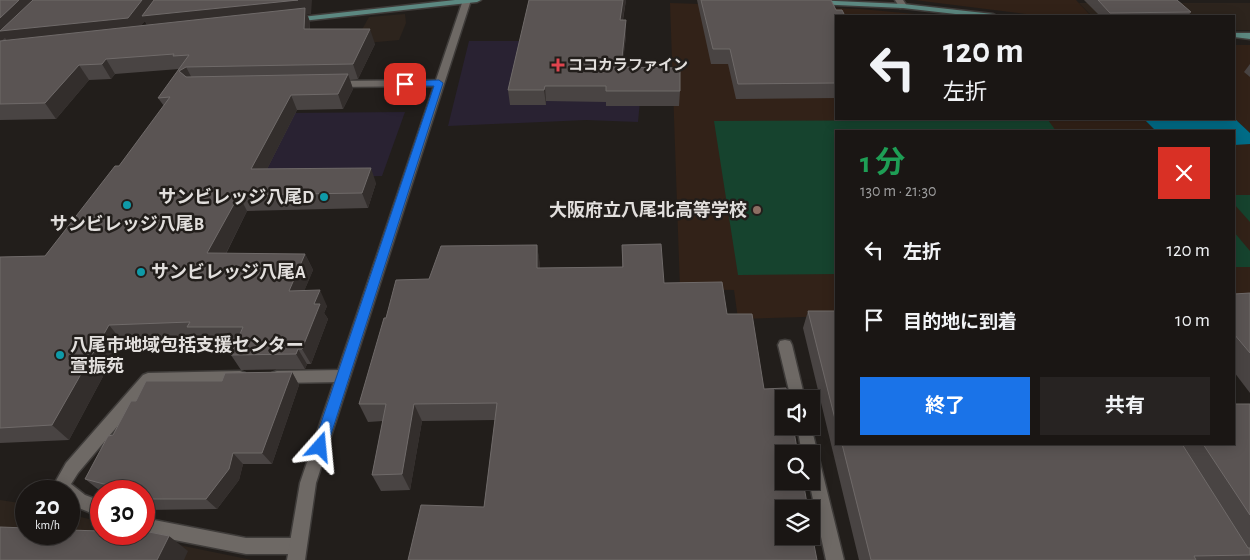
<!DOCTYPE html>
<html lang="ja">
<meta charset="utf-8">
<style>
:root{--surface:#1a1614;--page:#272322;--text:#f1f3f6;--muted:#9f9fa0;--line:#383534;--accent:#1a73e8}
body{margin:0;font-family:"Alegreya Sans","Noto Sans JP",sans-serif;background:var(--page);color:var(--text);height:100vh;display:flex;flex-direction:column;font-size:19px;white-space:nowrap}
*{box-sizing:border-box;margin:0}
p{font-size:16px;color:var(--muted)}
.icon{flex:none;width:28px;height:28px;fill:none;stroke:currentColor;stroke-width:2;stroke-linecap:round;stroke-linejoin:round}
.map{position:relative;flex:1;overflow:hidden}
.sheet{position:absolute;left:835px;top:130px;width:400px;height:315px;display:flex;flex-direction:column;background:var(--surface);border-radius:0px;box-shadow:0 2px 12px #0003,0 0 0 1px var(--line)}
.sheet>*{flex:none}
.hud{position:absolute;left:835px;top:15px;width:400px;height:105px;border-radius:0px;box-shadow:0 2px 12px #0003,0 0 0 1px var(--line);background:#1a1614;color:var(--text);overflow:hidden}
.fabs{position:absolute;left:775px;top:390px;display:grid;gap:10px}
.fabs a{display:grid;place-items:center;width:45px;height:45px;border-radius:0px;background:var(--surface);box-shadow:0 2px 12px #0003,0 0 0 1px var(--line);font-size:25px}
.speed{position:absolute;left:15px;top:480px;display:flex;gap:10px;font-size:25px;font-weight:700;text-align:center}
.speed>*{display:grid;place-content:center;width:65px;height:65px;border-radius:50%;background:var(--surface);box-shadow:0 2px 12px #0003,0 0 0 1px var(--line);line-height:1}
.speed small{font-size:12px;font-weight:400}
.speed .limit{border:8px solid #d22;background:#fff;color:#111}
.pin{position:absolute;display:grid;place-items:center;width:42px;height:42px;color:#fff;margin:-21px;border-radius:10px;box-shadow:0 2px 8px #0006}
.me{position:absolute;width:55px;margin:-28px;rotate:18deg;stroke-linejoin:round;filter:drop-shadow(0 0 4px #0008)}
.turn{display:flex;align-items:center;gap:18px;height:105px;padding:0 25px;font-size:22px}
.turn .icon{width:65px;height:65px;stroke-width:2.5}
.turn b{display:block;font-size:35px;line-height:42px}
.round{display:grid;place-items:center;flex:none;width:52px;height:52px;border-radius:0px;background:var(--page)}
.headline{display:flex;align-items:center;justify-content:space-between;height:85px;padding:0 25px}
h1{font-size:30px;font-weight:700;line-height:38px;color:#1e9e55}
.cta{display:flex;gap:10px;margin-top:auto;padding:10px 25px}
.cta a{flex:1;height:58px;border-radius:0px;background:var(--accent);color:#fff;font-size:20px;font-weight:700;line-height:58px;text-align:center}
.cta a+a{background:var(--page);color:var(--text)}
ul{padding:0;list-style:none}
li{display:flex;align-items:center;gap:15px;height:70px;padding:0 25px}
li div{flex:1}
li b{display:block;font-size:19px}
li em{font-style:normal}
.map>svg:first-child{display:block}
</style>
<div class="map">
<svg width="1250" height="560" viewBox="0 0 1250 560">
<rect width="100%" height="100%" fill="#221e1b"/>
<!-- commercial -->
<g fill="#292232">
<path d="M469 41H597V80H642L638 122 586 120 448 126Z"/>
<path d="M405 112 382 176 123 181 165 114Z"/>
</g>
<!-- built -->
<g fill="#2d241d">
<path d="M1079 3H1250V30H1234V16H1092Z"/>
<path d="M405 14 406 23 399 40 354 44 369 17Z"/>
<path d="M0 500 26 504V534H69V514L101 522V534L135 536 252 560H0Z"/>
</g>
<!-- education -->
<g fill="#322218">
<path d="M914 0H1076L1091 16H1041Z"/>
<path d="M670 3 861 9 936 16H836V119H1234V45H1250V303L1234 304V131H836V316L738 319 734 290 680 289Z"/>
</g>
<!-- green -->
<g fill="#16432e">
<path d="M1048 120 1056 131H836V274L738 275 714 121Z"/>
<path d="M1234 195H1250V222L1234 204Z"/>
<path d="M1234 232 1250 251V267H1234Z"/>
</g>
<!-- water -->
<path fill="#006c87" d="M1234 118 1250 133V144L1234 145V131H1156L1144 119Z"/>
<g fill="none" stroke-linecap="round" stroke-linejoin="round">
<defs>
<g id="lane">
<path d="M343 370 348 372 350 376 348 380 343 382 277 383 272 381 270 377 272 373 277 371Z"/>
<path d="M240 371 245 373 247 377 245 381 240 383 152 385 78 473 71 484 85 495 101 501V517L74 506 69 502V491H55L53 486 66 463 143 375 148 373Z"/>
<path d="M144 518 246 538H298L304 540 306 546 304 552 298 554H246L144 534Z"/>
</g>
<g id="street">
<path d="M463 0H471L316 483 305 560H287L300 483 434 86 336 87 331 84 336 81 436 80Z"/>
<path d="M895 0H903L907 6 900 8Z"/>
<path d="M785 340 790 341 792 345 805 399H791L778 345 780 341Z"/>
<path d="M797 426H811L844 560H826L809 481H811V454H802Z"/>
</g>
<g id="secondary">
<path d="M455 0H481L477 2 293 22 289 20 293 18Z"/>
<path d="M813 0 903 4 993 14 997 16H973L903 8 815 4 811 2Z"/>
<path d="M1234 33H1250V39L1234 37Z"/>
</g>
</defs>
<!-- lane casing -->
<use href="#lane" stroke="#3f3c3a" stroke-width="3"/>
<!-- street casing -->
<use href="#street" stroke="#3f3c3a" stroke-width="3"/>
<!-- secondary casing -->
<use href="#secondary" stroke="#3f3c3a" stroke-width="3"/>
<!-- lane -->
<use href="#lane" fill="#6e6965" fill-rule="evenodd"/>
<!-- street -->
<use href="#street" fill="#6e6965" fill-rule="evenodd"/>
<!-- secondary -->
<use href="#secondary" fill="#5c8881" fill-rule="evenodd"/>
</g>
<!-- wall -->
<g fill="#494443" fill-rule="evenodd">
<path d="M0 0 311 14H307L310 22V29L375 44 358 79 350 80 353 89 343 109 297 110 267 169 376 183 368 208 247 211 226 254H305L313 270 304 291 327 306 324 313 328 319 311 364H307L305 369 241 370 231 355 236 343 199 342 195 338 122 341 69 440 0 443V257L45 256 119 166 164 106 158 98 179 69 115 74 111 79 89 80 56 119 0 120ZM145 21 147 25H141Z"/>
<path d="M529 0H626L623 20 626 36 622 67 680 91 679 106H606V102L546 101V105H510L508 90Z"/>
<path d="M697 0H831L836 16V98L736 99 728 64H711Z"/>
<path d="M1084 0H1177L1191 12 1188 16H1100Z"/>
<path d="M1250 64V77L1244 72Z"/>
<path d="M661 244 484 507 495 420 422 421 410 490 381 491 372 475 383 421 368 422 359 404 386 318 429 279 537 245 540 268 622 267V245Z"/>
<path d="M1250 293V393L1234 372V294Z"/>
<path d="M808 311H836V444H1234L1250 404V560H859L803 328Z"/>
<path d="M292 372 299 385 272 464H243L239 480 217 509 144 510V491H103L99 490 85 479 136 401 222 381Z"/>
</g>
<!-- shaded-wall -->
<g fill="#332e2c">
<path d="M19 0H312L311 14H307L310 22 309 44 150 31 145 21 136 32 11 46 5 38 0 42V18Z"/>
<path d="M623 0H626L620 35V20Z"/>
<path d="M626 20V36L621 83V67Z"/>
<path d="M370 29 375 44 358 79 353 64Z"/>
<path d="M106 59 115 74 111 79 102 64Z"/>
<path d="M79 65 89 80 56 119 45 103Z"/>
<path d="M186 67 194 82 179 71Z"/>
<path d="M348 74 353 89 343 109 338 94Z"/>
<path d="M545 86 546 101V105L544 90Z"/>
<path d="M291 95 297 110 259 185 251 169Z"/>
<path d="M371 168 376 183 368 208 362 193Z"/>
<path d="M239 195 247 211 218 269 207 253Z"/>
<path d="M537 245 540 264 539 287 537 268Z"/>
<path d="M305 254 313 270 298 306 289 291Z"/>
<path d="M320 290 327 306 324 313 328 319 311 364 302 349 314 304Z"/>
<path d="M109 325 122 341 69 440 52 425Z"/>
<path d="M298 349 307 364 305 369 296 354Z"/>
<path d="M292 372 299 385 272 464 262 453Z"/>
<path d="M414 404 422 421 410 490 402 474Z"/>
<path d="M233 453 243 464 239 480 217 509 206 499Z"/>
<path d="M169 536 188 551 184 560H157Z"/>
</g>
<!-- building -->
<g fill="#5a5453" stroke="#6f6a69">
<path d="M0 0H19L0 18Z"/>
<path d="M33 0H142L128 18 0 31Z"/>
<path d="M154 0H298L142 16Z"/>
<path d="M529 0H623L620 20H626L621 67 680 68V91H606V86H545L544 90H508Z"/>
<path d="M701 0H831L836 10H842L845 16H836V83L738 84 730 49H713Z"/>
<path d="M1098 0H1177L1191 12 1110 13Z"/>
<path d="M305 8 304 29H370L353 64 186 67 179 71 186 77 348 74 338 94 291 95 251 169 371 168 362 193 239 195 207 253 305 254 289 291 320 290 314 304H320L302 349H298L296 354 231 355 243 327H187L190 322 109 325 52 425 0 428V257L45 256 115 166H119L170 97 158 98 189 55 173 56 174 54 106 59 102 64 79 65 45 103 0 104V41Z"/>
<path d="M661 244 664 283 722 282 727 314H752L764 389 786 388 788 399H784V426H793L798 454H784V481H803L808 509H784V536H811V529L817 560H408L421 505 484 507 497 403 414 404 402 474 372 475 386 404H359L384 318H386L396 280 429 279 441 246 537 245V268L623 267 622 245Z"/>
<path d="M1250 293V353L1234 334V294Z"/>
<path d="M808 311H836V423Z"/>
<path d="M292 372 262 453H233L229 469 206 499H144V491H130L85 479 108 436 113 435 131 401H136L146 381H222L225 373Z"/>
<path d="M1234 404H1250V515L1203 444H1234Z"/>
<path d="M842 444H1182L1248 548H1250V555L1194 556 1196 560H871Z"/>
<path d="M0 527 26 528V534H69V530L101 531V534H144V531L169 536 157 560H0Z"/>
</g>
<!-- route -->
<path fill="#1a73e8" stroke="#114b97" d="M439 80 443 83 327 447 325 452 320 454 315 452 313 447 434 86H405L401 84 405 81Z"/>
<!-- markers -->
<path fill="#e0444e" stroke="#221e1b" stroke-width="2" d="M555.5 57.5h5v5h5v5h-5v5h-5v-5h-5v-5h5z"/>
<g fill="#0f9aa8" stroke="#221e1b" stroke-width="2">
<circle cx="324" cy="197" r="5"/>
<circle cx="127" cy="205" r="5"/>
<circle cx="141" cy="272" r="5"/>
<circle cx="60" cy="355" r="5"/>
</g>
<circle fill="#8d6e63" stroke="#221e1b" stroke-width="2" cx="757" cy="210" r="5"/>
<g text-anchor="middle" stroke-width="5" stroke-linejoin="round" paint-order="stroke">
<!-- far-poi labels -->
<g font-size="15" font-weight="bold" fill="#e2dfdd" stroke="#221e1b" text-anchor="start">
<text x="568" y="70">ココカラファイン</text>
</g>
<!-- poi labels -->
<g font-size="18" font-weight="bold" fill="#e2dfdd" stroke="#221e1b" text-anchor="end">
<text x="314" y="203">サンビレッジ八尾D</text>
<text x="747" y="216">大阪府立八尾北高等学校</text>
<text x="127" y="230" text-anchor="middle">サンビレッジ八尾B</text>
<text x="151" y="278" text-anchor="start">サンビレッジ八尾A</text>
<text x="70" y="351" text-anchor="start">八尾市地域包括支援センター<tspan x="70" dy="21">萱振苑</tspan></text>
</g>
</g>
</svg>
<div class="fabs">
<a><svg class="icon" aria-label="sound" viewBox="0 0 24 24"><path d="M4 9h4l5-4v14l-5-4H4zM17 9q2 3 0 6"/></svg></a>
<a><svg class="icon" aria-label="search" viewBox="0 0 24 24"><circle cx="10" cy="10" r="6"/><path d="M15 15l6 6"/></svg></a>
<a><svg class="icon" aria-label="layers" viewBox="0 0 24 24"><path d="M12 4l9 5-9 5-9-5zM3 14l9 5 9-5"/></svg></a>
</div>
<div class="speed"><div>20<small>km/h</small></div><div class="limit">30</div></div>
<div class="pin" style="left:405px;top:84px;background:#d93025"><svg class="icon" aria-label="arrive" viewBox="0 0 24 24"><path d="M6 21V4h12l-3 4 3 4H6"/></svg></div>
<svg class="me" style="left:320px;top:447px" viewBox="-20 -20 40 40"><path d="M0-17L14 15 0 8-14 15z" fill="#1a73e8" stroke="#fff" stroke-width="4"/></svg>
<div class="hud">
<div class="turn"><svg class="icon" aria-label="left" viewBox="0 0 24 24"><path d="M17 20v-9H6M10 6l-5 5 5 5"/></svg><div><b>120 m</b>左折</div></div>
</div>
<section class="sheet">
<div class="headline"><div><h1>1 分</h1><p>130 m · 21:30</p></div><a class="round" style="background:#d93025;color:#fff"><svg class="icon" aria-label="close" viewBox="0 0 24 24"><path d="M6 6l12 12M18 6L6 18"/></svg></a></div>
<ul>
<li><svg class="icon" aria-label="left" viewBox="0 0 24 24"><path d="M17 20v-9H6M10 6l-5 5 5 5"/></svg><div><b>左折</b></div><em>120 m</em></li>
<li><svg class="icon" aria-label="arrive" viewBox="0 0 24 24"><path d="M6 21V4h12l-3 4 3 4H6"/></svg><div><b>目的地に到着</b></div><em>10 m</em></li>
</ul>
<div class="cta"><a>終了</a><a>共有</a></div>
</section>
</div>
